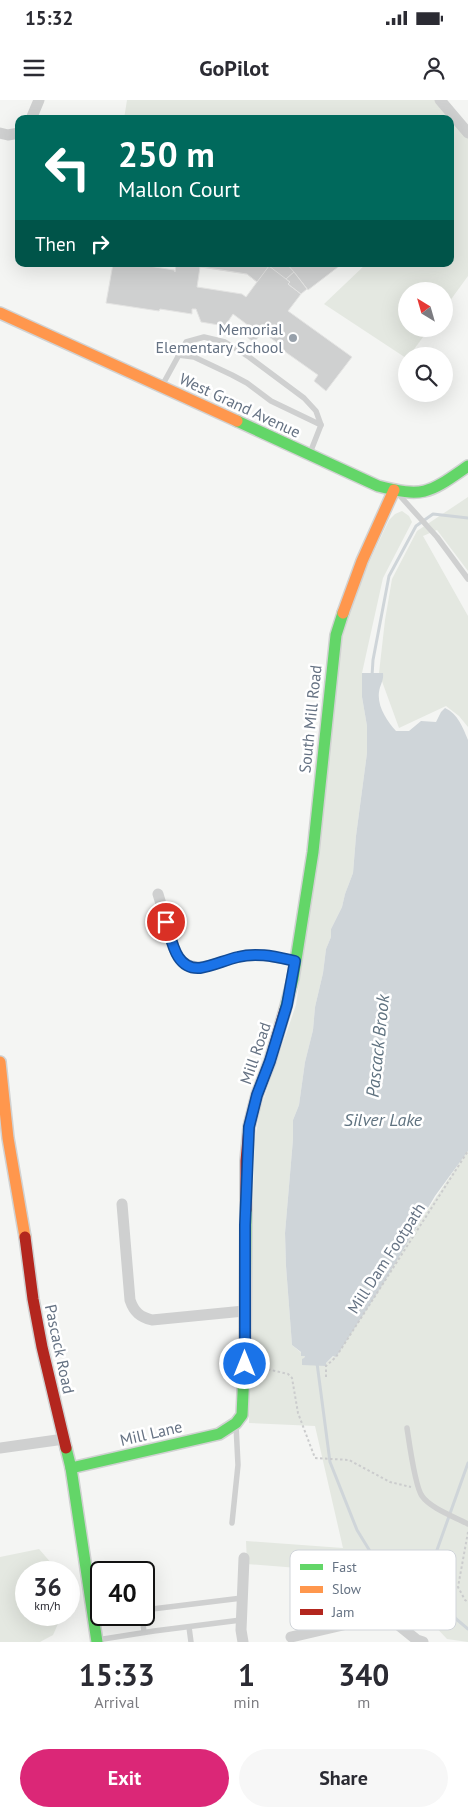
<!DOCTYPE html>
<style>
:root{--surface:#fff;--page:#f7f7f7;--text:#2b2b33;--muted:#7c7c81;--accent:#db2777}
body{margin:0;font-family:"PT Sans",sans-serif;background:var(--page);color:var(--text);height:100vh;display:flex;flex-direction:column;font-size:19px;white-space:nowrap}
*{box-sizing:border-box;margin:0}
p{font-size:16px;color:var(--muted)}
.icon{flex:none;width:28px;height:28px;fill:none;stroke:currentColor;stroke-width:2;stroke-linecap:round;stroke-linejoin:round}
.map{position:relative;height:1542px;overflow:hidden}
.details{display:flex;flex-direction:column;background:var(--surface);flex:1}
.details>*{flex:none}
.guide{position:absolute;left:15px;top:15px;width:439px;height:152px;border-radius:10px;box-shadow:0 5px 20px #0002;background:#00695c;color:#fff;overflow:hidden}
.needle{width:32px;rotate:323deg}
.buttons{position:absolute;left:398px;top:182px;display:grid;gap:10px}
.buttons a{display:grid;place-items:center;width:55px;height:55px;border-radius:50%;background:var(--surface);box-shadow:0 5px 20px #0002;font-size:25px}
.speed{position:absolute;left:15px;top:1461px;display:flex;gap:10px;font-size:25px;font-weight:700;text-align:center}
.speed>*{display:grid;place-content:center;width:65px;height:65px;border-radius:50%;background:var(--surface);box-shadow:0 5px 20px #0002;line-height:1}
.speed small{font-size:12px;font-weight:400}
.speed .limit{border:2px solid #111;border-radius:8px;background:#fff;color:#111}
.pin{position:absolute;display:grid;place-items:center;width:42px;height:42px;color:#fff;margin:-21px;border:2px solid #fff;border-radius:50%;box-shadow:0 1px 5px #0007}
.me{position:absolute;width:55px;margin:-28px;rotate:0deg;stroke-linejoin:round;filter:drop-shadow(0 0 4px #0008)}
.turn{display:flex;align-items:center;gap:18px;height:105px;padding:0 20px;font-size:22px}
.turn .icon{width:65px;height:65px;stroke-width:2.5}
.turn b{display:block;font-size:35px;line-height:42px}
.then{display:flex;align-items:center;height:48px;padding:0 20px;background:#0003;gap:10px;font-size:19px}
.eta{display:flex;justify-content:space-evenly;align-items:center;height:85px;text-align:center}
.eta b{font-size:30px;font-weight:700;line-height:35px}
.primary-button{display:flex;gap:10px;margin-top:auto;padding:10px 20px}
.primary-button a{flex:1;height:58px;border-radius:30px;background:var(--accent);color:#fff;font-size:20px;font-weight:700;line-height:58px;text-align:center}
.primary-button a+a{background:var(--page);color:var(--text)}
.status{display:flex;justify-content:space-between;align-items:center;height:35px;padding:0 25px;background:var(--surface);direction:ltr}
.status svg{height:14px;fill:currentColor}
header{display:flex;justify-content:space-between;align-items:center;height:65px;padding:0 20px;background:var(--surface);font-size:22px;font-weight:700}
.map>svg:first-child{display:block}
</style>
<div class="status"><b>15:32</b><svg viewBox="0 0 49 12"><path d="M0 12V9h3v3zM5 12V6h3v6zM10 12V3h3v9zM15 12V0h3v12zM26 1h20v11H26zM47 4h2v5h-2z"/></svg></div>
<header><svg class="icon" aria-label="menu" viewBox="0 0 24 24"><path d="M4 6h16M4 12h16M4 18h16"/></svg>GoPilot<svg class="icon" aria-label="person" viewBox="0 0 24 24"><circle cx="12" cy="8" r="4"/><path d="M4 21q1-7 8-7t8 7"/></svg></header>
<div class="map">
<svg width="468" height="1542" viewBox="0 0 468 1542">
<rect width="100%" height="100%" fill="#f4f5f3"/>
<!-- green -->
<g fill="#e4e8e1">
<path d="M127 0H438L468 31V176L444 209V191H406V229H429L409 256H406V258L324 204 366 164H450V19H124Z"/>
<path d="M468 397V471L437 430 423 436 468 516V627L459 616 446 606 399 628 379 573 385 520 392 479 417 431Z"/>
<path d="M402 411 409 416 412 422 383 478 362 573V597L367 626V653L356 736 353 773 345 794 342 807 331 829V837L326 849 323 873 315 907 313 930 305 962 299 1005 293 1020V1039L285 1133 286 1166 292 1245 305 1256 304 1258 326 1263 334 1256 336 1257C380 1188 420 1117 468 1051V1542L447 1539 387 1475 247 1464 246 1441 343 1448 315 1326 249 1323 254 1045 260 1010 296 905 323 715 339 546 351 501 389 420 395 414Z"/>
<path d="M39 1449 59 1472H26V1515H62L53 1535 40 1542H0V1457Z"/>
</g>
<!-- water -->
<path fill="#cfd5d9" d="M362 573H383C384 580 380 585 379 592 377 606 387 621 396 631H409L421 621 436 622 441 612 445 608C458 614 463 628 468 640V1051L435 1096 383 1184 336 1257 333 1256 326 1263V1266L302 1265V1259L304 1258 305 1256H301V1252L292 1245 286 1166 285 1133 293 1039V1020L299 1005 305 962 313 930 315 907 323 873 326 849 331 837V829L342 807 345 794 353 773 356 736 367 653V626L362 597Z"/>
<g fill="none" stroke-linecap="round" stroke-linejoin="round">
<!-- stream -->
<g stroke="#cfd5d9" stroke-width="3">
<path d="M372 576 373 560 389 476 416 426 433 414 468 418"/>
<path d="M317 1263 330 1362 357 1430 376 1461 414 1483 468 1529"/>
<path d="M431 1498 437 1450 468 1363"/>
</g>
</g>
<!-- building -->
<g fill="#cfd0d0" stroke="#e4e4e3" fill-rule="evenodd">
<path d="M113 164H136L174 170 175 172 176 164H342L308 190 294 172 286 179 290 182 288 184 301 194 288 211 352 257 326 291 314 281 318 275 277 246 279 244 262 232 254 243 247 237 253 229 233 214 225 226 201 222 196 209H192V214L160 209 159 211 106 203ZM200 167 247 174 257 182 246 197 242 194 197 187Z"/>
<path d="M183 164H287L294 172 286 179 269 166 257 182 247 174Z"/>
<path d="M294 172 307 189 301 194 288 184 290 182 286 179Z"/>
</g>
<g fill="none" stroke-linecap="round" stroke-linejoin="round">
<defs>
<g id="fast">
<path d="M237 321 378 386C425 398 429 393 468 366"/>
<path d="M285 910 293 879 313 752 336 535 343 513"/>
<path d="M66 1348 71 1368 97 1542"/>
<path d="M71 1368 219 1334 236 1323 242 1315 245 1250 246 1110"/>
</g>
<g id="slow">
<path d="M0 213 237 321"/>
<path d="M343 513 362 461 394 390"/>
<path d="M0 962 8 1038 25 1137"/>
</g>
<g id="jam">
<path d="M246 1110V1061L249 1027 257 995 270 961 285 910"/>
<path d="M25 1137 33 1199 42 1247 66 1348"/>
</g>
</defs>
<!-- fast casing -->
<use href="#fast" stroke="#d1d2d2" stroke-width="14"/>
<!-- slow casing -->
<use href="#slow" stroke="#d1d2d2" stroke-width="14"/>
<!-- jam casing -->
<use href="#jam" stroke="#d1d2d2" stroke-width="14"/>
<!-- path -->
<g stroke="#cbcccd" stroke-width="2" stroke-dasharray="2.5 2.5" stroke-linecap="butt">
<path d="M257 1253 266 1255 265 1267 267 1269 288 1274 292 1278 298 1313 315 1358 349 1360 390 1382 411 1387"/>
<path d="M326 1277V1266L336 1257 468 1051"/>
<path d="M468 1432 458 1487 465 1500 468 1502"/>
</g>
<!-- lane -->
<g stroke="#cfd0d0" stroke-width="5.5">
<path d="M178 255 194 257 232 275 247 283 271 301 321 325"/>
<path d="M163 284 186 242 204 237 225 242 249 257 304 298 316 311 321 325 310 353"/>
<path d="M401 397 437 437 468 479"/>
<path d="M407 1328C409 1341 415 1387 422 1396 430 1408 455 1417 468 1424"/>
<path d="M232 1423 238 1365 236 1325"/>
<path d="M144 1510 242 1498"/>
<path d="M142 1515 144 1532"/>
<path d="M189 1527 191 1542"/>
<path d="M97 1540 154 1531 241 1520"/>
</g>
<!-- street -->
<g stroke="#cfd0d0" stroke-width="11">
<path d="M440 0 468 33"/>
<path d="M31 19 39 0"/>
<path d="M0 33 8 35 19 33"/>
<path d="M158 794 175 851C190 883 223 857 249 855 264 854 280 858 295 861"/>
<path d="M122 1104 130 1200C134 1212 140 1217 152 1220L244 1211"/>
<path d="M0 1348 64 1339"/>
<path d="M291 1537 386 1515 417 1540 423 1542"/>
<path d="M243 1542 241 1530 244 1458"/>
</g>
<!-- fast -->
<use href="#fast" stroke="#63d668" stroke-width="11"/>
<!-- slow -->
<use href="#slow" stroke="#ff974d" stroke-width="11"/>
<!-- jam -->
<use href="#jam" stroke="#b3261e" stroke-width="11"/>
</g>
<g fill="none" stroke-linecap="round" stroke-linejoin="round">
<defs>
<path id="route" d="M166 822C172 840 175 870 200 868 213 866 225 860 238 857 257 852 276 857 295 861L287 905 270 961 257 995 249 1027 245 1125V1264"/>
</defs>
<!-- route casing -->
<use href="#route" stroke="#114b97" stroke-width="12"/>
<!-- route -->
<use href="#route" stroke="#1a73e8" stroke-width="9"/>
</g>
<!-- markers -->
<circle fill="#97a0aa" stroke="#fff" stroke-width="2" cx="293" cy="238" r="5"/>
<g text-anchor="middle" stroke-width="5" stroke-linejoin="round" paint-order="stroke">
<!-- poi labels -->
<g font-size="16" fill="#657283" stroke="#fff" text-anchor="end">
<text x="283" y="235">Memorial<tspan x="283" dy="18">Elementary School</tspan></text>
</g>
<!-- street labels -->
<g font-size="16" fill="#657283" stroke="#fff">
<text transform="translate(240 305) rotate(25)" y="6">West Grand Avenue</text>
<text transform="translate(310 619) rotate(-84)" y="6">South Mill Road</text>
<text transform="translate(255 953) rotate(-71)" y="6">Mill Road</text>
<text transform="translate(386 1158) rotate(-57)" y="6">Mill Dam Footpath</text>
<text transform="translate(60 1249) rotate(78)" y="6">Pascack Road</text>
<text transform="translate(151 1333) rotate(-13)" y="6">Mill Lane</text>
</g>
<!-- water labels -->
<g font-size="18" font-style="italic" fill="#607380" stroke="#fff">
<text transform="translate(378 946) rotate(-84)" y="6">Pascack Brook</text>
<text x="383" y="1026">Silver Lake</text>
</g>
</g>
<!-- legend -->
<rect x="290" y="1450" width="166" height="80" rx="8" fill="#fff" stroke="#d1d5da" stroke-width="1"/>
<rect x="300" y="1464" width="23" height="6" fill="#63d668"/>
<rect x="300" y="1486" width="23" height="7" fill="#ff974d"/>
<rect x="300" y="1509" width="23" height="6" fill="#b3261e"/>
<g font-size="14" fill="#657283">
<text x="332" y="1472">Fast</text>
<text x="332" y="1494">Slow</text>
<text x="332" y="1517">Jam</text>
</g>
</svg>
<div class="buttons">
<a><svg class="needle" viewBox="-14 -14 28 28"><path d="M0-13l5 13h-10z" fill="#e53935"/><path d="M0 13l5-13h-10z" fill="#7c7c81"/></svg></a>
<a><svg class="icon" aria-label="search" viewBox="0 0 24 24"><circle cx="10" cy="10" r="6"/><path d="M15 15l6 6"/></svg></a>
</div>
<div class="speed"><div>36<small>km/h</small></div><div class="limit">40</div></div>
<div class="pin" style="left:166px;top:822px;background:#d93025"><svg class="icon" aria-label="arrive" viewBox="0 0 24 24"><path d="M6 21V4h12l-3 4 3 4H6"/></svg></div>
<svg class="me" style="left:245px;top:1264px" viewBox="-20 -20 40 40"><circle r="17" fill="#1a73e8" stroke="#fff" stroke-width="3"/><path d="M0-11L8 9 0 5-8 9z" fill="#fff"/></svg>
<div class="guide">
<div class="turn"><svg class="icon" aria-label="left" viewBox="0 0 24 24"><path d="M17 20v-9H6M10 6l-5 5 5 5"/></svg><div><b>250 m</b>Mallon Court</div></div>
<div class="then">Then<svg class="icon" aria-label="right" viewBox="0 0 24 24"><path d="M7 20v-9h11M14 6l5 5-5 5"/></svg></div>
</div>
</div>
<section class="details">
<div class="eta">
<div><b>15:33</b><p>Arrival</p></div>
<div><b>1</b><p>min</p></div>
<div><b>340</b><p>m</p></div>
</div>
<div class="primary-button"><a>Exit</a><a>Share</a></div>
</section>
